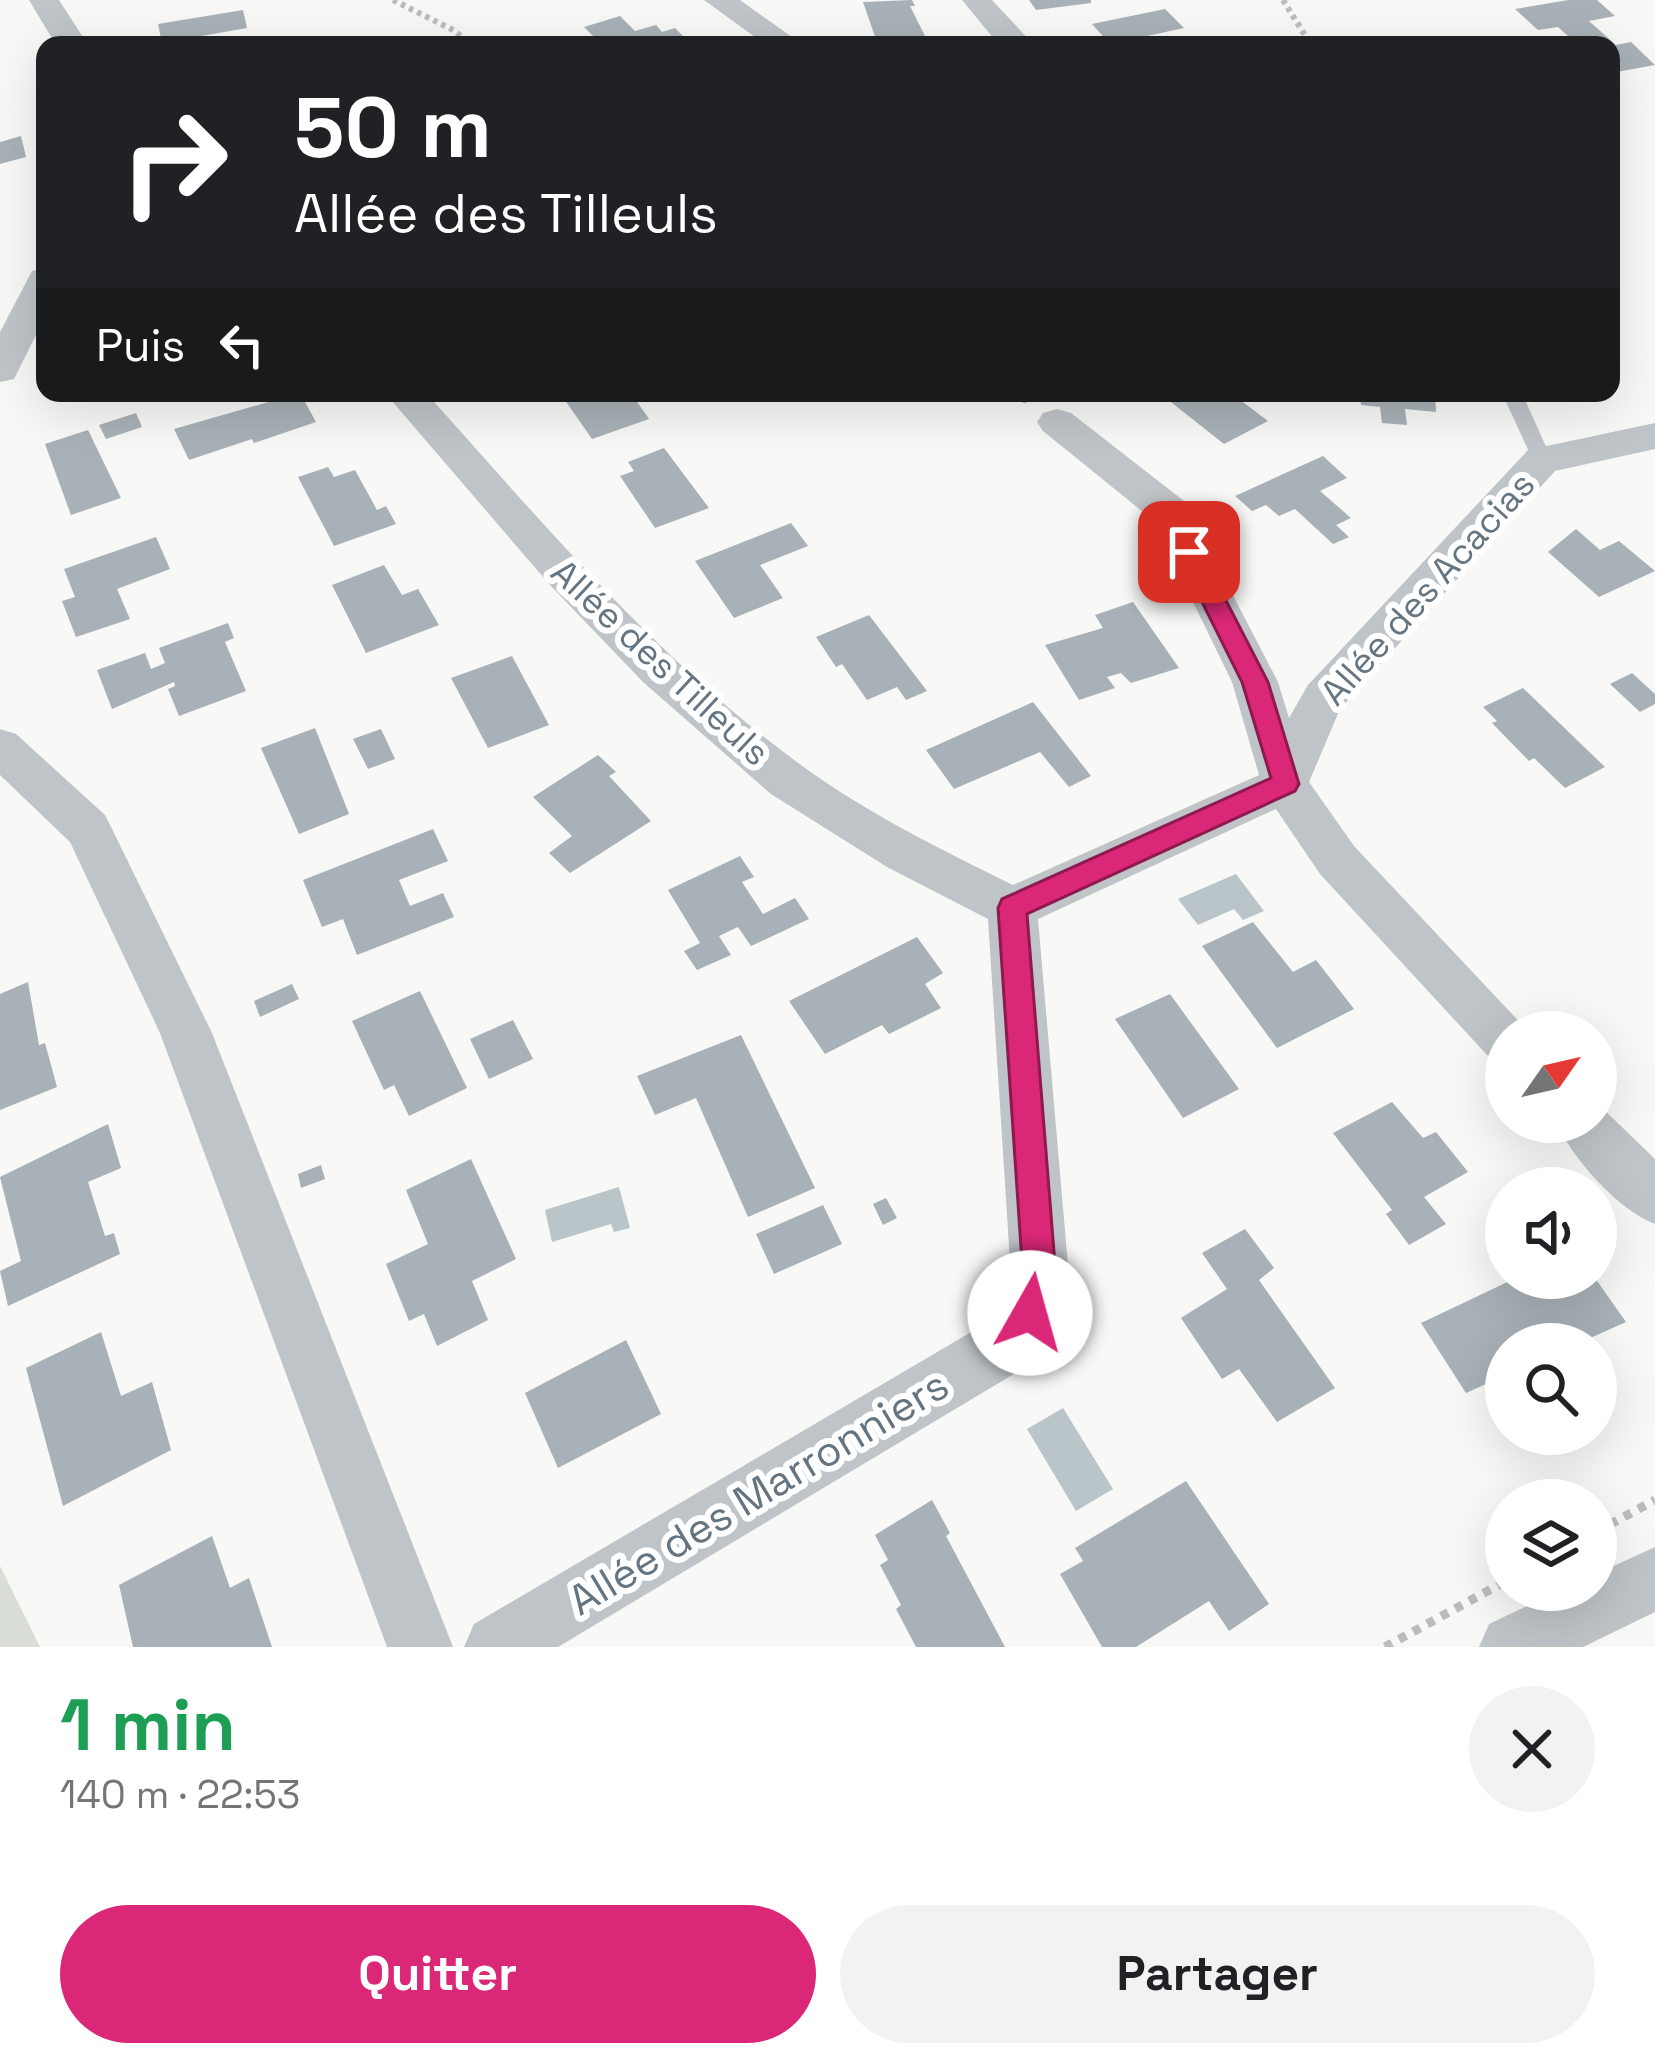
<!DOCTYPE html>
<html lang="fr">
<meta charset="utf-8">
<style>
:root{--surface:#fff;--page:#f2f2f2;--text:#202124;--muted:#757577;--accent:#db2777}
body{margin:0;font-family:"Space Grotesk",sans-serif;background:var(--page);color:var(--text);height:100vh;display:flex;flex-direction:column;font-size:45px;white-space:nowrap}
*{box-sizing:border-box;margin:0}
p{font-size:39px;color:var(--muted)}
.icon{flex:none;width:66px;height:66px;fill:none;stroke:currentColor;stroke-width:2;stroke-linecap:round;stroke-linejoin:round}
.map{position:relative;height:1647px;overflow:hidden}
.panel{display:flex;flex-direction:column;background:var(--surface);flex:1}
.panel>*{flex:none}
.guide{position:absolute;left:36px;top:36px;width:1584px;height:366px;border-radius:24px;box-shadow:0 12px 48px #0002;background:#202124;color:#fff;overflow:hidden}
.needle{width:78px;rotate:56deg}
.buttons{position:absolute;left:1485px;top:1011px;display:grid;gap:24px}
.buttons a{display:grid;place-items:center;width:132px;height:132px;border-radius:50%;background:var(--surface);box-shadow:0 12px 48px #0002;font-size:60px}
.pin{position:absolute;display:grid;place-items:center;width:102px;height:102px;color:#fff;margin:-51px;border-radius:24px;box-shadow:0 6px 18px #0006}
.me{position:absolute;width:132px;margin:-66px;rotate:7deg;stroke-linejoin:round;filter:drop-shadow(0 0 9px #0008)}
.turn{display:flex;align-items:center;gap:42px;height:252px;padding:0 60px;font-size:54px}
.turn .icon{width:156px;height:156px;stroke-width:2.5}
.turn b{display:block;font-size:84px;line-height:102px}
.then{display:flex;align-items:center;height:114px;padding:0 60px;background:#0003;gap:24px;font-size:45px}
.round{display:grid;place-items:center;flex:none;width:126px;height:126px;border-radius:63px;background:var(--page)}
.headline{display:flex;align-items:center;justify-content:space-between;height:204px;padding:0 60px}
h1{font-size:72px;font-weight:600;line-height:90px;color:#1e9e55}
.cta{display:flex;gap:24px;margin-top:auto;padding:24px 60px}
.cta a{flex:1;height:138px;border-radius:72px;background:var(--accent);color:#fff;font-size:48px;font-weight:600;line-height:138px;text-align:center}
.cta a+a{background:var(--page);color:var(--text)}
.map>svg:first-child{display:block}
</style>
<div class="map">
<svg width="1655" height="1647" viewBox="0 0 1655 1647">
<rect width="100%" height="100%" fill="#f8f8f6"/>
<!-- green -->
<path fill="#d8ddd5" d="M0 1566 40 1647H0Z"/>
<!-- water -->
<g fill="#b9c5c9">
<path d="M1236 874 1264 911 1243 920 1234 909 1198 925 1178 899Z"/>
<path d="M619 1187 630 1228 614 1232 611 1224 552 1242 545 1210Z"/>
<path d="M1063 1408 1113 1489 1076 1511 1027 1429Z"/>
</g>
<!-- building -->
<g fill="#a8b1b7">
<path d="M912 0 915 6H910L929 44 878 45 863 2Z"/>
<path d="M1029 0H1091V3L1036 10Z"/>
<path d="M1568 0H1597L1615 16 1589 21 1616 45 1631 42 1655 65 1611 73V45H1578L1558 27 1538 30 1515 9Z"/>
<path d="M1165 9 1184 28 1110 44 1092 24Z"/>
<path d="M243 10 247 28 162 43 158 24Z"/>
<path d="M620 16 635 31 656 25 662 32 675 28 686 39 667 45H602L584 27Z"/>
<path d="M21 136 26 157 0 164V142Z"/>
<path d="M52 393H97L93 401 49 400Z"/>
<path d="M300 393 316 422 254 443 252 439 189 460 174 429 279 399 277 394 281 393Z"/>
<path d="M560 393H631L649 419 592 439Z"/>
<path d="M1165 393H1231L1268 421 1224 444 1162 395Z"/>
<path d="M1360 393H1435L1436 412 1405 409 1407 425 1382 423 1380 407 1361 405Z"/>
<path d="M136 413 142 427 106 439 99 425Z"/>
<path d="M88 430 121 498 71 515 45 444Z"/>
<path d="M664 448 709 508 655 528 620 476 634 471 628 462Z"/>
<path d="M1323 456 1347 478 1320 491 1351 518 1336 525 1349 537 1333 544 1295 509 1279 516 1266 505 1252 511 1235 496Z"/>
<path d="M328 467 334 477 355 470 377 510 386 506 396 524 334 546 298 477Z"/>
<path d="M791 523 808 546 760 565 783 598 734 618 695 561Z"/>
<path d="M1576 529 1600 550 1619 541 1655 571 1599 597 1548 552Z"/>
<path d="M156 537 170 569 117 589 130 619 76 637 62 601 75 597 64 569Z"/>
<path d="M384 565 402 595 418 589 439 625 366 653 332 585Z"/>
<path d="M1133 602 1179 668 1131 683 1121 673 1107 677 1115 688 1079 700 1045 645 1103 628 1095 615Z"/>
<path d="M869 615 927 691 906 700 897 687 867 700 842 664 836 667 816 637Z"/>
<path d="M228 623 234 638 225 642 246 691 179 716 168 689 175 686 174 682 112 709 97 670 145 653 151 669 165 663 159 648Z"/>
<path d="M512 656 549 725 488 748 451 678Z"/>
<path d="M1632 673 1655 694V704L1640 712 1610 684Z"/>
<path d="M1523 688 1605 767 1565 788 1534 758 1529 761 1492 723 1497 721 1483 707Z"/>
<path d="M1033 702 1091 776 1069 787 1040 752 954 789 926 750Z"/>
<path d="M315 728 349 814 299 834 261 748Z"/>
<path d="M381 729 395 759 368 769 353 739Z"/>
<path d="M598 755 616 772 609 776 651 821 570 873 549 853 572 836 533 797Z"/>
<path d="M433 829 448 861 399 880 410 906 443 893 454 917 357 955 343 919 322 927 303 880Z"/>
<path d="M740 856 754 877 742 882 763 914 795 898 809 919 751 946 738 927 719 936 731 955 697 970 684 951 700 943 668 890Z"/>
<path d="M1253 922 1293 972 1316 960 1354 1009 1277 1048 1202 946Z"/>
<path d="M917 937 943 973 925 984 941 1008 889 1034 882 1025 825 1054 789 1001Z"/>
<path d="M28 982 39 1045 45 1043 57 1087 0 1110V994Z"/>
<path d="M292 984 299 999 260 1017 254 1001Z"/>
<path d="M420 991 467 1088 409 1116 394 1085 384 1090 352 1021Z"/>
<path d="M1170 994 1239 1089 1183 1118 1115 1019Z"/>
<path d="M513 1020 533 1059 489 1079 470 1039Z"/>
<path d="M741 1035 815 1188 748 1217 696 1098 655 1115 637 1076Z"/>
<path d="M1392 1102 1423 1138 1436 1132 1468 1172 1424 1197 1446 1224 1409 1245 1386 1214 1392 1210 1333 1133Z"/>
<path d="M108 1124 121 1168 88 1182 105 1236 114 1233 120 1254 8 1306 0 1271 21 1261 0 1177Z"/>
<path d="M471 1159 516 1259 472 1281 488 1320 437 1346 424 1314 409 1321 386 1264 428 1244 406 1190Z"/>
<path d="M321 1165 325 1179 301 1188 298 1174Z"/>
<path d="M886 1198 897 1218 883 1225 873 1204Z"/>
<path d="M823 1205 842 1244 774 1274 756 1234Z"/>
<path d="M1245 1229 1274 1268 1259 1280 1335 1388 1277 1422 1239 1369 1222 1379 1181 1318 1227 1289 1202 1253Z"/>
<path d="M1516 1278H1595L1626 1322 1577 1344H1506V1375L1466 1393 1421 1323Z"/>
<path d="M101 1332 121 1396 152 1382 171 1450 63 1506 26 1368Z"/>
<path d="M626 1340 661 1414 558 1468 525 1393Z"/>
<path d="M1186 1481 1269 1604 1229 1631 1209 1601 1136 1647H1102L1060 1574 1083 1561 1075 1548Z"/>
<path d="M932 1500 950 1533 946 1536 1005 1647H916L896 1609 901 1605 880 1565 888 1560 875 1535Z"/>
<path d="M212 1536 230 1588 249 1578 272 1647H133L119 1585Z"/>
</g>
<g fill="none" stroke-linecap="round" stroke-linejoin="round">
<!-- path-far1 -->
<g stroke="#babdc0" stroke-width="6" stroke-dasharray="4.5 4.5" stroke-linecap="butt">
<path d="M393 0 455 31 471 45"/>
<path d="M1283 0 1311 45"/>
<path d="M1006 393 1027 401"/>
</g>
<!-- path -->
<g stroke="#babdc0" stroke-width="9" stroke-dasharray="8 8" stroke-linecap="butt">
<path d="M1596 1532 1655 1500"/>
<path d="M1385 1647 1506 1581"/>
</g>
<!-- lane -->
<path fill="#bfc4c8" fill-rule="evenodd" d="M1502 393H1522L1552 460 1549 465H1535Z"/>
<!-- street -->
<g fill="#bfc4c8" fill-rule="evenodd">
<path d="M29 0H59L88 45H56Z"/>
<path d="M704 0H740L803 45H766Z"/>
<path d="M962 0H992L1034 45H999Z"/>
<path d="M45 268V317L14 379 0 382V332L32 271Z"/>
<path d="M385 393H426C544 524 661 664 805 768 869 814 942 850 1013 885L1259 775 1232 682 1153 520 1043 431 1037 422 1043 413 1057 409 1071 413 1184 501 1278 682 1289 718 1308 685 1528 450 1655 423V449L1555 471 1340 709 1309 782 1354 846 1529 1032H1506V1062L1487 1055 1320 874 1276 809 1038 919 1069 1277 1051 1333 1032 1363 558 1647H464L474 1624 990 1321 1005 1300 1011 1277 988 919 887 867 771 794 643 682 550 585Z"/>
<path d="M0 729 16 734 105 815 112 829 212 1033 453 1647H387L160 1033 70 842 0 775Z"/>
<path d="M1596 1102 1655 1159V1224C1618 1210 1572 1158 1556 1122H1596Z"/>
<path d="M1655 1547V1612L1583 1647H1479L1489 1624 1561 1590H1596V1574Z"/>
</g>
</g>
<!-- route -->
<path fill="#db2777" stroke="#8e194d" stroke-width="3" d="M1189 543 1201 552 1268 682 1299 784 1295 791 1027 914 1056 1277 1042 1325 1030 1329 1018 1325 1014 1313 1023 1277 998 908 1002 899 1271 778 1242 682 1177 552Z"/>
<g text-anchor="middle" stroke-width="12" stroke-linejoin="round" paint-order="stroke">
<!-- street labels -->
<g font-size="36" fill="#647480" stroke="#fff">
<text transform="translate(1427 588) rotate(-48)" y="13">Allée des Acacias</text>
<text transform="translate(661 662) rotate(43)" y="13">Allée des Tilleuls</text>
</g>
<!-- near-street labels -->
<g font-size="42" fill="#647480" stroke="#fff">
<text transform="translate(758 1492) rotate(-31)" y="15">Allée des Marronniers</text>
</g>
</g>
</svg>
<div class="buttons">
<a><svg class="needle" viewBox="-14 -14 28 28"><path d="M0-13l5 13h-10z" fill="#e53935"/><path d="M0 13l5-13h-10z" fill="#757577"/></svg></a>
<a><svg class="icon" aria-label="sound" viewBox="0 0 24 24"><path d="M4 9h4l5-4v14l-5-4H4zM17 9q2 3 0 6"/></svg></a>
<a><svg class="icon" aria-label="search" viewBox="0 0 24 24"><circle cx="10" cy="10" r="6"/><path d="M15 15l6 6"/></svg></a>
<a><svg class="icon" aria-label="layers" viewBox="0 0 24 24"><path d="M12 4l9 5-9 5-9-5zM3 14l9 5 9-5"/></svg></a>
</div>
<div class="pin" style="left:1189px;top:552px;background:#d93025"><svg class="icon" aria-label="arrive" viewBox="0 0 24 24"><path d="M6 21V4h12l-3 4 3 4H6"/></svg></div>
<svg class="me" style="left:1030px;top:1313px" viewBox="-20 -20 40 40"><circle r="19" fill="#fff"/><path d="M0-13L10 11 0 6-10 11z" fill="#db2777"/></svg>
<div class="guide">
<div class="turn"><svg class="icon" aria-label="right" viewBox="0 0 24 24"><path d="M7 20v-9h11M14 6l5 5-5 5"/></svg><div><b>50 m</b>Allée des Tilleuls</div></div>
<div class="then">Puis<svg class="icon" aria-label="left" viewBox="0 0 24 24"><path d="M17 20v-9H6M10 6l-5 5 5 5"/></svg></div>
</div>
</div>
<section class="panel">
<div class="headline"><div><h1>1 min</h1><p>140 m · 22:53</p></div><a class="round"><svg class="icon" aria-label="close" viewBox="0 0 24 24"><path d="M6 6l12 12M18 6L6 18"/></svg></a></div>
<div class="cta"><a>Quitter</a><a>Partager</a></div>
</section>
